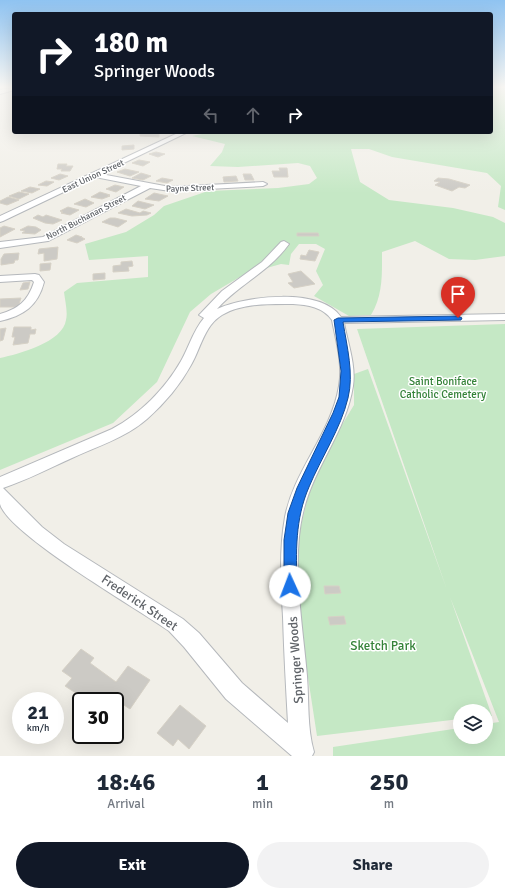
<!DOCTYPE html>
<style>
:root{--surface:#fff;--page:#f2f2f3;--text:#1f2937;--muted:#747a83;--accent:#111827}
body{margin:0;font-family:Signika,sans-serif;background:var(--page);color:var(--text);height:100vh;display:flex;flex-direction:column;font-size:15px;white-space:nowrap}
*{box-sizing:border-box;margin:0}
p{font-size:13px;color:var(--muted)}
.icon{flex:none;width:22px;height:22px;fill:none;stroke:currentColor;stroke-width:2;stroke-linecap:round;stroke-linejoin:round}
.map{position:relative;height:756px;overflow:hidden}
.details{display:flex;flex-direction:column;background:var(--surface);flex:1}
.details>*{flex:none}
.banner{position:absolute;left:12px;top:12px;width:481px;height:122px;border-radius:4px;box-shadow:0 4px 16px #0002;background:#111827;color:#fff;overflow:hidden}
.controls{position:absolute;left:453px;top:704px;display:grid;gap:8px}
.controls a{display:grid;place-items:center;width:40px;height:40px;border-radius:50%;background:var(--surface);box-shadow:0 4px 16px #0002;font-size:20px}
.speed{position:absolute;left:12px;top:692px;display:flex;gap:8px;font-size:20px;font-weight:700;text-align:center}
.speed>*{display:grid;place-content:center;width:52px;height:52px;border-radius:50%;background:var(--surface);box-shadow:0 4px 16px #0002;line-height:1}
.speed small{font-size:10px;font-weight:400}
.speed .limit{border:2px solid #111;border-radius:6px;background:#fff;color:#111}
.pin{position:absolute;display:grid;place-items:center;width:34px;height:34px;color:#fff;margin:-41px -17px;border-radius:50% 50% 50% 0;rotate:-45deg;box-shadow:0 0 4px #0007}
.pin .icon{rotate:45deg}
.me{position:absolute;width:44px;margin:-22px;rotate:358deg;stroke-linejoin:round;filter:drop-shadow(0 0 3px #0008)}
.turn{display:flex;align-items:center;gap:14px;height:84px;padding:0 16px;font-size:18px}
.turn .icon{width:52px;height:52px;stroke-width:2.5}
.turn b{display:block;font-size:28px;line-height:34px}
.lanes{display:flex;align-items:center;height:38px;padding:0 16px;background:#0003;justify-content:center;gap:20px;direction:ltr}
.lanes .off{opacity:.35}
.eta{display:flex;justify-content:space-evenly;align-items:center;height:68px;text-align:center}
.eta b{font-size:24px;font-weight:700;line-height:28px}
.primary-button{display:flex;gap:8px;margin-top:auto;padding:8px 16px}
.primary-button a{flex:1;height:46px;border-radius:24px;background:var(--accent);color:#fff;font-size:16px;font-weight:700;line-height:46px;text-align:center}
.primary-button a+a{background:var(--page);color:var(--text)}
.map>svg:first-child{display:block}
</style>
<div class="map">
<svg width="505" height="756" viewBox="0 0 505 756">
<rect width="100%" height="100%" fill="#f1efe8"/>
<!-- green -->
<g fill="#c5e8c5">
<path d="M491 87H505V210L498 207 501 186 487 173 392 157 369 149H351L360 182 389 200 453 208 493 217 505 223V256L475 260 449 259 415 241 382 252C382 275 383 295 371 315L349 316 314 296 323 285 316 271 325 249 316 244H299L291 254 289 265 281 264 245 274 211 294 190 312 157 382 113 423 0 470V358C19 354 63 342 66 320 68 312 65 301 64 292L77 283 148 277V256L89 260 85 244 126 232 154 215 164 206 208 191 278 188 309 184 317 178 310 166 298 163 238 167 210 166 222 152 225 144 192 136 212 132H491Z"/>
<path d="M505 324V756H333V747L460 728V737H486V724L499 722 450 597 492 716 486 717V711H460V719L317 736 303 645 298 586V537L308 497 321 465 334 438 354 405V374L368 369 447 590 357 329Z"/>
</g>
<!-- building -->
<g fill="#cccac5" stroke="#d6d1c6">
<path d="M159 132V137L140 136V133Z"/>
<path d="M134 145V149L122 150V146Z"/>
<path d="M156 152 165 154 158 157 149 154Z"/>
<path d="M139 160 150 162 143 166 132 163Z"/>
<path d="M58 164H67L66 166H73L70 171H61L62 169H57Z"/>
<path d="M279 168H287L288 177H274L272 171H280Z"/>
<path d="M125 169 139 172 130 176 117 172Z"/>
<path d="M141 173 151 176 143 180 132 178Z"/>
<path d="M60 174 68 176 59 180 51 178Z"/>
<path d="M243 174H251L254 180H245Z"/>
<path d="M236 176 238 181 224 182 223 177Z"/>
<path d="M162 178 173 180 167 183 156 181Z"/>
<path d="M438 178 449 179 470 185 465 188 459 187 452 191 435 185 440 182 434 181Z"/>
<path d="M46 181 54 182 47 186 38 185Z"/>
<path d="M115 185 124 187 116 192 106 189Z"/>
<path d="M30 187 40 189 32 193 21 191Z"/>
<path d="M19 192 29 194 19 199 9 196Z"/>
<path d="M100 192 110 195 108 196H110L102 199 91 197Z"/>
<path d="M154 193 168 196 159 201 145 199Z"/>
<path d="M8 197 19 200 7 205 0 203V201Z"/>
<path d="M85 199 94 203 86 207 74 204Z"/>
<path d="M138 201 154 205 145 209 132 206Z"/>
<path d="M68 207 79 210 70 215 61 213 63 212 60 211Z"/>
<path d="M126 209 140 213 143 211 151 213 147 215 132 216 118 213Z"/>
<path d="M38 215 43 217 46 215 62 220 53 224 45 223 33 218Z"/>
<path d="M110 218H115L127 221 118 227 102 222Z"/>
<path d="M4 226 15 229 0 237V228Z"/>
<path d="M28 226 36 227 41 230 35 234 22 233 25 231 20 230Z"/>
<path d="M297 233H318L319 236H297Z"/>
<path d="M76 235 82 237H81L85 239 77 243 67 240Z"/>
<path d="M58 247 57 259 44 261V253L38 254 39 249Z"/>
<path d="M309 250 319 252 315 261 300 259 301 255 306 256Z"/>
<path d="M19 253 18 260H15L14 263 1 265V259L4 254Z"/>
<path d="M132 261 133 266 128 267 129 271 113 272V266L121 265V262Z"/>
<path d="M51 263 50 270 40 271V264Z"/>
<path d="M301 271 315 284 294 288 288 283 293 282 288 274Z"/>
<path d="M105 273V279L93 280V274Z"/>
<path d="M30 282 28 289 20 290 23 283Z"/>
<path d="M21 298 18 307H0V299Z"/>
<path d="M14 327H31V330L36 329 35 334H30L28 343 13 345 15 337H12Z"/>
<path d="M6 328 3 340 0 341V329Z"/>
<path d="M324 586H339L341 593 325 594Z"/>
<path d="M344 616 346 624 330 625 328 617Z"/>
<path d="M81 649 94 658 90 663 116 682 128 666 150 680 130 709 107 694 102 701H88L65 686 72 678 62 671Z"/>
<path d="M180 705 206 726 189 749 178 739 173 746 157 733Z"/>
</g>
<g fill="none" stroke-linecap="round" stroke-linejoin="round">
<defs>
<g id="minor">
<path d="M14 87V90L0 94V90Z"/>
<path d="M180 132H188L101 174 170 187 263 182 267 184 263 186 170 191 150 188 48 241 0 248V242L43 237 141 186 95 177 3 221 0 222V216Z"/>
<path d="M284 241 289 244C269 272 239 284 217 309 246 296 320 287 341 317L505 314V320L344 323C348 344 356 365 353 386 346 432 313 468 303 513 291 561 303 627 307 676 309 701 307 728 314 752L312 756H292L226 699 184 647 169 631C138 609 8 534 0 504 0 496 0 485 0 477L112 429C140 414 165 389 181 361 189 347 193 331 204 318L199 315 201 313 222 291 262 262 281 242ZM293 304C308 305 323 307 332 320 336 341 343 364 339 386 331 434 294 470 285 517 279 550 281 584 283 617 284 653 286 688 288 723L242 683 199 633 183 619 64 544 42 527 3 488C27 480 50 468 72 458 98 446 125 438 147 419 164 404 180 385 191 365 201 348 204 326 222 315 242 303 270 304 293 304Z"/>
<path d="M35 274 39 275 44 282C38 306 23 316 0 321V314C18 309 28 301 34 282L32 280 0 282V276Z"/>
</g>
</defs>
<!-- minor casing -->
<use href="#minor" stroke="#b5b8bc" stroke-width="2"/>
<!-- minor -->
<use href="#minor" fill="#fff" fill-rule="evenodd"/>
</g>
<!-- sky -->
<linearGradient id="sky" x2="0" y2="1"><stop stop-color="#8fc3f1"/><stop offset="0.45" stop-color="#f9f8f5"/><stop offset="1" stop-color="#f9f8f5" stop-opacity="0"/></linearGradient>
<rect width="505" height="193" fill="url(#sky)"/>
<!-- route -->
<path fill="#1a73e8" stroke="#114b97" d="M458 316 462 318 461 320 343 322C347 347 354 374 348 398 341 428 321 458 309 487 295 519 296 552 297 586L295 590 290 591 286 590 284 586V540L288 513 297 488 333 413 339 397 341 371 334 320 338 318Z"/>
<g text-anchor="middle" stroke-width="3" stroke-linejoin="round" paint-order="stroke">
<!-- far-street labels -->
<g font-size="9" fill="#5f6368" stroke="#fff">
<text transform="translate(93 176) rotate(-25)" y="3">East Union Street</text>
<text transform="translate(190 188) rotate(-2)" y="3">Payne Street</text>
<text transform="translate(86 217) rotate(-27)" y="3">North Buchanan Street</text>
</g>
<!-- park labels -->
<g font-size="11" fill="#348238" stroke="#fff">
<text x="443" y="385">Saint Boniface<tspan x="443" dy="13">Catholic Cemetery</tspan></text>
</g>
<!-- near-street labels -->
<g font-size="13" fill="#5f6368" stroke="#fff">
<text transform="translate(140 602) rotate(34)" y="5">Frederick Street</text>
<text transform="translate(295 660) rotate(-94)" y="5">Springer Woods</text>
</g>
<!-- near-park labels -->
<g font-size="13" fill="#348238" stroke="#fff">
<text x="383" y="650">Sketch Park</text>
</g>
</g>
</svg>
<div class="controls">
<a><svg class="icon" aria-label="layers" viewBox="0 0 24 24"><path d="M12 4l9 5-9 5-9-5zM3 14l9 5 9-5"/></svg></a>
</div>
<div class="speed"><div>21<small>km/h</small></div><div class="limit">30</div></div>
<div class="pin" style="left:458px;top:318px;background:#d93025"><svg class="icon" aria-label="arrive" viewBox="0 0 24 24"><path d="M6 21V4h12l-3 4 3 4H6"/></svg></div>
<svg class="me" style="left:290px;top:586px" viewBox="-20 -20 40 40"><circle r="19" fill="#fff"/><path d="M0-13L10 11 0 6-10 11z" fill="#1a73e8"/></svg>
<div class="banner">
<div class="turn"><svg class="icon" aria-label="right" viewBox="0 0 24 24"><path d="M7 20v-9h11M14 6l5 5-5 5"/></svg><div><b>180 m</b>Springer Woods</div></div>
<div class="lanes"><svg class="icon off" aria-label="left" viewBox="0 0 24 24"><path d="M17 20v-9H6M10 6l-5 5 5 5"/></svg><svg class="icon off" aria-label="ahead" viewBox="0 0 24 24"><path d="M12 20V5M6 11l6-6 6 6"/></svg><svg class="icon" aria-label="right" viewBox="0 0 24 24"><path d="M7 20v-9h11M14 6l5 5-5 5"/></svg></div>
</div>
</div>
<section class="details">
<div class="eta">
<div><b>18:46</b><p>Arrival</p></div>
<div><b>1</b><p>min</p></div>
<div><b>250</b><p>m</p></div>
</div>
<div class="primary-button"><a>Exit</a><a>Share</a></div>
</section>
